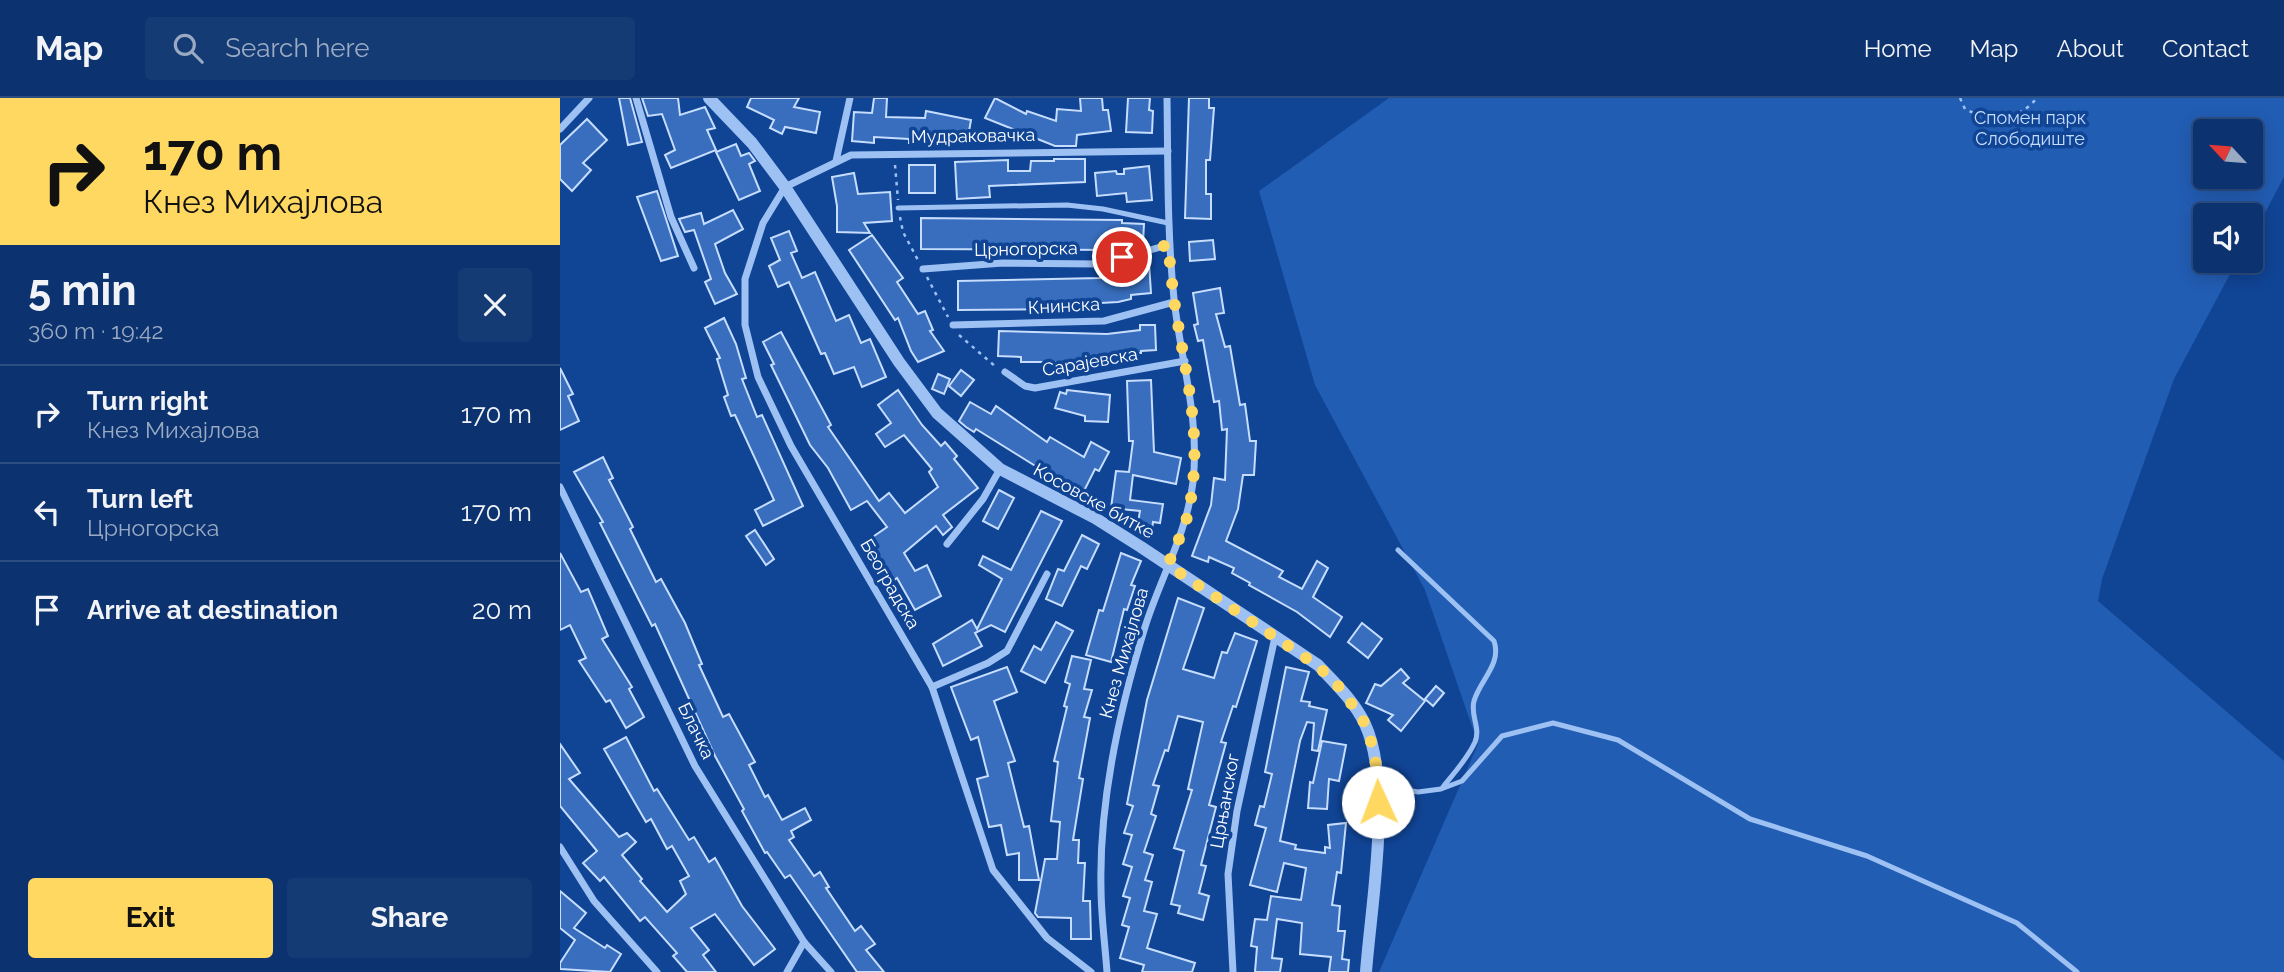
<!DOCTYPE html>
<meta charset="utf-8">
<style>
:root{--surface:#0c3370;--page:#153b75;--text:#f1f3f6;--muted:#9aaac3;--line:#2c4e83;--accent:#ffd861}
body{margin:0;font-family:Raleway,sans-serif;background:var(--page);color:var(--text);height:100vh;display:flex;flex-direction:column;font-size:26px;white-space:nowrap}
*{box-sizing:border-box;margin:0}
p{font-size:23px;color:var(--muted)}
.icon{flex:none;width:38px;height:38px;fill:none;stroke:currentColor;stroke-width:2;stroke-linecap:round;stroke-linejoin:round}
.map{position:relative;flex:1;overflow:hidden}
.side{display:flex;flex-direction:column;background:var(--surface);width:560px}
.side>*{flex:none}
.hud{background:#ffd861;color:#111;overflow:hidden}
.needle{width:46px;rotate:296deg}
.controls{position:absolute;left:1633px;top:21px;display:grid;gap:14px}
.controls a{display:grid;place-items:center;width:70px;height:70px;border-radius:7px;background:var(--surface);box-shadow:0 4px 18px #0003,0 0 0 2px var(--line);font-size:35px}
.pin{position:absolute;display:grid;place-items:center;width:60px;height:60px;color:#fff;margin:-30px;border:4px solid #fff;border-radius:50%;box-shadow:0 2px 7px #0007}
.me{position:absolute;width:77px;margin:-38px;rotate:358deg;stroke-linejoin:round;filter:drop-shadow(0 0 5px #0008)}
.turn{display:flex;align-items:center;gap:24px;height:147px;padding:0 28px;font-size:32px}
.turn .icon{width:91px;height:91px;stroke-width:2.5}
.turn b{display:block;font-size:49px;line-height:60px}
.round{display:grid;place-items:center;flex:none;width:74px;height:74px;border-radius:7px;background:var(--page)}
.head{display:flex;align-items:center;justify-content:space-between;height:119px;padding:0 28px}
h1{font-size:42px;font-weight:700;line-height:52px}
.action{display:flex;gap:14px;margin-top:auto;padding:14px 28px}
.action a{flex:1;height:80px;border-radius:7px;background:var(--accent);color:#111;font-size:28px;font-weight:700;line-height:80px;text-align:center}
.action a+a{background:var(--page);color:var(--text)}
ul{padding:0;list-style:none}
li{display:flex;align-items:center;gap:21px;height:98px;padding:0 28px;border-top:2px solid var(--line)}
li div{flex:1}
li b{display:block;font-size:26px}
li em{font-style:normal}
header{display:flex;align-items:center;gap:42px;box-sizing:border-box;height:98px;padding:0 35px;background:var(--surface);border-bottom:2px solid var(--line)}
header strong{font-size:33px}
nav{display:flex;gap:38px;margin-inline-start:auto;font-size:24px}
.search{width:490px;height:63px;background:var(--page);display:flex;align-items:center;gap:18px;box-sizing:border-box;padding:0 24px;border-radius:7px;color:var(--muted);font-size:26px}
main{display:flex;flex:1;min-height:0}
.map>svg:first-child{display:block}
</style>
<header>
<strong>Map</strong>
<div class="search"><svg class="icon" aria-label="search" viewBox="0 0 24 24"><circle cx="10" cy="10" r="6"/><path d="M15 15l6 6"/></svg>Search here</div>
<nav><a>Home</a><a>Map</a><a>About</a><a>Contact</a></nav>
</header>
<main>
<section class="side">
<div class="hud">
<div class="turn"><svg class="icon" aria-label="right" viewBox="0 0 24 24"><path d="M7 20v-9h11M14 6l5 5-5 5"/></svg><div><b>170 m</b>Кнез Михајлова</div></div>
</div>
<div class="head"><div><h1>5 min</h1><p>360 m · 19:42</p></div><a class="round"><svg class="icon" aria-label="close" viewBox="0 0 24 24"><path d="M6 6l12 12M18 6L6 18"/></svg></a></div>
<ul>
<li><svg class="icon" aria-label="right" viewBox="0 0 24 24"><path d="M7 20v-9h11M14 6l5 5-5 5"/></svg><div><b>Turn right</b><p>Кнез Михајлова</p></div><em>170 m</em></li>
<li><svg class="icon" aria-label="left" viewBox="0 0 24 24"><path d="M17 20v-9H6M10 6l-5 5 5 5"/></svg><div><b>Turn left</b><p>Црногорска</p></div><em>170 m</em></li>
<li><svg class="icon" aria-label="arrive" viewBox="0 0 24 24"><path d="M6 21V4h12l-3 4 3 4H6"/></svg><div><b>Arrive at destination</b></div><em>20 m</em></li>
</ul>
<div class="action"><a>Exit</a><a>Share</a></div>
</section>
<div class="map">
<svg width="1724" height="874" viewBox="0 0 1724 874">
<rect width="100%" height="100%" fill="#104495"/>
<!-- green -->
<path fill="#225db4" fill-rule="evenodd" d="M829 0H1724V79L1691 141 1690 117H1645V163H1677L1614 281 1542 481 1538 503 1724 663V874H819L918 646 865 492 755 287 699 93ZM1645 33H1690V79H1645Z"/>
<!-- building -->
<g fill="#386ebd" stroke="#c6ddfe" stroke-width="2">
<path d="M59 0H70L82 44 68 47Z"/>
<path d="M82 0H118L120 17 145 9 155 30 147 32 156 52 111 70 105 57 115 52 102 16 88 18Z"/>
<path d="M191 0H239L234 9 260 14 256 35 225 29 222 36 210 30 214 22 187 9Z"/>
<path d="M314 0H327L326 19 365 20 366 13 411 22 407 45 363 40 362 45H349V41L314 39V45L292 43 294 14 312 15Z"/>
<path d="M435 0 466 16 467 13 496 23 497 11 521 13 520 0H542L543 12H548L551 33 517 37 516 48H495L425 20Z"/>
<path d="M568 0H590L589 12 593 13 592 35 566 34Z"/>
<path d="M629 0H649V10H654L650 62H646V96H651V121L625 120Z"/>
<path d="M27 21 47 42 23 65 31 72 12 93 0 81V47Z"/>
<path d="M176 46 181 58 189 55 195 63 189 66 200 93 179 102 156 54Z"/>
<path d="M494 61H525V84L429 88 430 99 397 101 395 64 448 62V73H470L471 63H494Z"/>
<rect x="349" y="67" width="26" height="28"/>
<path d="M589 68 592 102 567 104 566 95 537 98 535 75 556 73 557 76H564V71Z"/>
<path d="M294 75 298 96 330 94 332 123 304 125 310 135 277 134V108L272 79Z"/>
<path d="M97 93 118 158 101 163 77 99Z"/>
<path d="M173 112 183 131 155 146 165 175 177 196 155 206 145 184 151 181 134 132 125 134 119 121 141 115 144 126Z"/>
<path d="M361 120 562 122V125L584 126 583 144H562V152L361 151Z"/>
<path d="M229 133 237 153 231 155 242 180 255 174 276 223 289 217 301 245 310 241 326 279 302 289 294 269 274 276 265 255 261 256 229 184 218 189 209 168 220 162 211 140Z"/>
<path d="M312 137 343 180 337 184 358 216 365 213 373 232 370 233 384 253 358 264 351 253 338 220 335 222 289 152Z"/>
<path d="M653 142 655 161 630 163 629 144Z"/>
<path d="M589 165 591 195 571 197V201L558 204 524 206V211L398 212V183L540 180V177L571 174V167Z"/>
<path d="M660 190 664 215 656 216 665 249 670 248 680 307 685 306 690 343H696L694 377H683L678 411 666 443 723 473 719 479 742 491 757 463 768 470 753 499 782 519 770 539 737 514 689 487 690 485 672 475 674 470 649 459 648 464 632 458 651 407 654 380 665 382 667 331 662 332 659 303 654 304 643 242 638 243 634 227 638 226 633 195Z"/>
<path d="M164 220 176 246 186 280 182 281 197 319 202 317 243 408 203 428 195 412 214 402 175 317 171 318 164 299 168 297 157 261 160 260 145 230Z"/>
<path d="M580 227H595L596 252 581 253V255L553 254 552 259 537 260V264H461V259L438 258 439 233 547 236 580 232Z"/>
<path d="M221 234 271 327 268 329 319 403 329 395 345 415 378 389 369 374 372 371 344 337 325 349 316 336 331 325 318 307 338 292 362 327 381 348 385 344 397 358 394 361 418 390 383 417 392 429 383 437 376 428 344 455 355 473 367 467 381 498 355 512 337 480 334 482 307 443 327 429 307 403 291 412 268 370 250 347 211 267 214 266 203 244Z"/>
<path d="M0 270 13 296 8 298 19 323 0 332Z"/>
<path d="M401 272 414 282 401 298 389 288Z"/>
<path d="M378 276 390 281 384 296 372 291Z"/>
<path d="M591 282 594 354 621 360 616 386 573 377 570 402 603 406 600 425 593 424 592 432 577 430 580 413 551 410 556 373 569 374 573 343H569L567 283Z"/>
<path d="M507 292 550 297 548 324 525 323V318L495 310 500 294 506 296Z"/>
<path d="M410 304 431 316 436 308 487 344 490 339 524 359 531 344 549 354 539 373 535 371 522 397 500 386 501 384 416 331 414 334 406 329 399 323Z"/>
<path d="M43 359 53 380 49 382 73 429 70 431 96 484 101 481 125 525 142 566 139 567 163 619 169 616 195 664 189 667 205 699 208 697 222 722 245 710 251 722 231 733 234 739 229 742 254 778 260 774 269 789 266 790 295 833 301 828 315 846 306 852 324 874H297L230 777 225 780 207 754 205 755 182 713 184 711 155 658 95 526 92 528 40 425 43 424 14 374Z"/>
<path d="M439 392 454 400 438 431 423 423Z"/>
<path d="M481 413 502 423 445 534 431 527 415 535 422 548 383 568 373 546 412 522 417 531 442 481 419 467 423 458 451 472Z"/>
<path d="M195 432 214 461 206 467 186 438Z"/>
<path d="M522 437 539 446 527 471 521 468 502 508 486 501 498 471 504 473Z"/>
<path d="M0 455 21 494 28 491 48 538 42 541 72 589 69 591 84 619 66 630 50 602 46 604 19 563 26 560 10 527 0 532Z"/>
<path d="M561 455 581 463 571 487 575 488 567 512 564 511 551 564 526 557 539 512 543 513Z"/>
<path d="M618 500 644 510 623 571 654 580 662 554 667 555 675 535 697 543 676 609 673 608 661 644 666 645 649 707 656 709 641 767 646 768 639 795 649 798 643 822 618 815 620 808 611 806 624 753 614 750 632 692 628 691 643 624 618 618 608 653 605 652 593 687 599 688 591 716 596 718 584 754 593 757 585 782 592 784 584 813 597 816 587 850 635 865 632 874H582L584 867 560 860 569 829 562 827 570 800 563 798 572 769 563 766 572 737 564 735 573 708 567 706 587 602Z"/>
<path d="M496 524 513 533 485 585 461 573 474 548 481 552Z"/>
<path d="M802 525 822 541 808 560 788 544Z"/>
<path d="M512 558 531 562 524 591 532 592 524 619 530 620 519 680 523 681 513 742H519L518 765H525L523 803H530L531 841H511V820L478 819 475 815 485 761H497L500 724 491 723 498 664 494 663 507 609 504 608 510 586 505 584Z"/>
<path d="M447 569 457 594 434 603 455 663 448 665 464 729 469 728 479 782H459V755L447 757 441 727 429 729 417 681 428 678 418 639 411 642 391 589Z"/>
<path d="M726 569 749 574 741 603 750 604 749 608 767 612 758 653 752 652 754 625 747 624 740 643 720 743 736 747 735 751 765 755V749L770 750 768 727 786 725 781 775 777 774 772 807 780 808 778 833H785L782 861 789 862 788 874H769L771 859 740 856 742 825 717 821 712 860 722 861 720 874H695L697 849 691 848 695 821 707 822 711 798 741 802 746 770 724 765 717 794 690 787 706 730 695 727 700 708 704 709 712 676 705 674Z"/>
<path d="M841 571 849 580 843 585 865 603 841 633 828 622 833 617 806 605 815 586 821 588Z"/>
<path d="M876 588 884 595 873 608 865 601Z"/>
<path d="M66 639 94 693 97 691 129 742 134 739 149 764 155 760 182 808 215 851 194 867 155 816 131 830 149 852 143 857 156 874H127L113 858 117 855 85 819 80 823 44 779 40 783 23 765 37 753 0 708V646L20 675 9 681 59 739 67 735 76 744 62 757 82 781 80 783 107 814 126 796 120 783 129 778 112 748 107 751 91 721 86 724 44 651Z"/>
<path d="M762 643 786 647 779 683 769 681 767 711 748 710 750 684 753 685Z"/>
<path d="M0 793 26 815 14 830 45 850 47 847 61 856 50 874 0 871V865L15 842 0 830Z"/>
</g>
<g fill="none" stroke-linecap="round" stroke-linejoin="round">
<!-- path -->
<g stroke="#9ec1f4" stroke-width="2.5" stroke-dasharray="3.5 5" stroke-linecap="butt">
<path d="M1400 0 1405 11C1431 24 1457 24 1477 0"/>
<path d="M335 67 338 102"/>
<path d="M340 119 343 134 359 164"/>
<path d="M367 179 388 219"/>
<path d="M399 237 436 269"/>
</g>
<!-- service -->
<g stroke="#9ec1f4" stroke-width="5">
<path d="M338 110 507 107 543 111 608 125"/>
<path d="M838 452 934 543C942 566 920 582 914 603 910 618 921 629 915 644 908 660 894 675 883 689"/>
<path d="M819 687 858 694 881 691 902 683 942 638 993 625 1058 642 1190 721 1307 758 1457 825 1517 874"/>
</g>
<!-- minor -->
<g stroke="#9ec1f4" stroke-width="7">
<path d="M76 0 111 119 134 170"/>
<path d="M0 31 29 0"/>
<path d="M276 63 290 0"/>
<path d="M363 171 443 165 539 166 608 147"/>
<path d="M393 227 544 223 614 204"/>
<path d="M445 274 465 288 475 290 625 263"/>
<path d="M0 389 135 668 244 844 271 874"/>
<path d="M387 446 423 401 440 371"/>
<path d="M372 589 428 565 447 553 487 476"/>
<path d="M0 749 34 803 97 874"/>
<path d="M227 874 244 844"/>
<path d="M531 874 487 840 433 772 372 589 231 348 198 279 185 227V181L203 125 225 89 291 57 608 53"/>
<path d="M547 874C545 846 541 818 541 789 539 702 559 613 585 529 600 481 627 435 633 384 640 320 621 264 614 201 607 134 608 67 607 0"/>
<path d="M673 874 668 776 677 713 715 539"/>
</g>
<!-- tertiary -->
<path stroke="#9ec1f4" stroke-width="12" d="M149 0 192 45 225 89 339 264 377 315 440 371 535 420 581 449 758 567C775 585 794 603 805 626 833 687 811 806 806 874"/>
</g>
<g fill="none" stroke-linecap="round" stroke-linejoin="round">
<!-- route -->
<path stroke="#ffd861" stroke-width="12" stroke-dasharray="0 21.6" d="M562 159 608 147C611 173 613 200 618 226 629 292 642 344 629 412 625 430 615 449 608 467L758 568 782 592 804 624 815 655 818 704"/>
</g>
<g text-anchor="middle" stroke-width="7" stroke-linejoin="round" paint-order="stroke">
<!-- park labels -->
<g font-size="18" fill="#c6ddfe" stroke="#104495">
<text x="1470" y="26">Спомен парк<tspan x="1470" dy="21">Слободиште</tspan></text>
</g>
<!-- street labels -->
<g font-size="18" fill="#fff" stroke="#104495">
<text transform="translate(413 38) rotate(-1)" y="6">Мудраковачка</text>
<text transform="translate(466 151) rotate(-1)" y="6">Црногорска</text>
<text transform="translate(504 208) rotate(-3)" y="6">Книнска</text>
<text transform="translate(530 264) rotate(-10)" y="6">Сарајевска</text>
<text transform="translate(534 403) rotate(29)" y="6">Косовске битке</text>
<text transform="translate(330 486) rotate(60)" y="6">Београдска</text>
<text transform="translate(564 555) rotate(-74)" y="6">Кнез Михајлова</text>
<text transform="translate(136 633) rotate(64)" y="6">Блачка</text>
<text transform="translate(665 703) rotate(-80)" y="6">Црњанског</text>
</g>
</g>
</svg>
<div class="controls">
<a><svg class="needle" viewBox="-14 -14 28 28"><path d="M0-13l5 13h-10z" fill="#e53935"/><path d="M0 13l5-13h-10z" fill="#9aaac3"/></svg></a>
<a><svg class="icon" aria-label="sound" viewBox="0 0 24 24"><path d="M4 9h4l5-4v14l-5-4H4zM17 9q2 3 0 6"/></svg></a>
</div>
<div class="pin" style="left:562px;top:159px;background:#d93025"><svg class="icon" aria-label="arrive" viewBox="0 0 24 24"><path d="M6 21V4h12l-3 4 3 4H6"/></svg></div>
<svg class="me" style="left:818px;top:704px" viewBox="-20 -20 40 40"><circle r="19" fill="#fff"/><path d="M0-13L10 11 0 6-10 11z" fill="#ffd861"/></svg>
</div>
</main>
